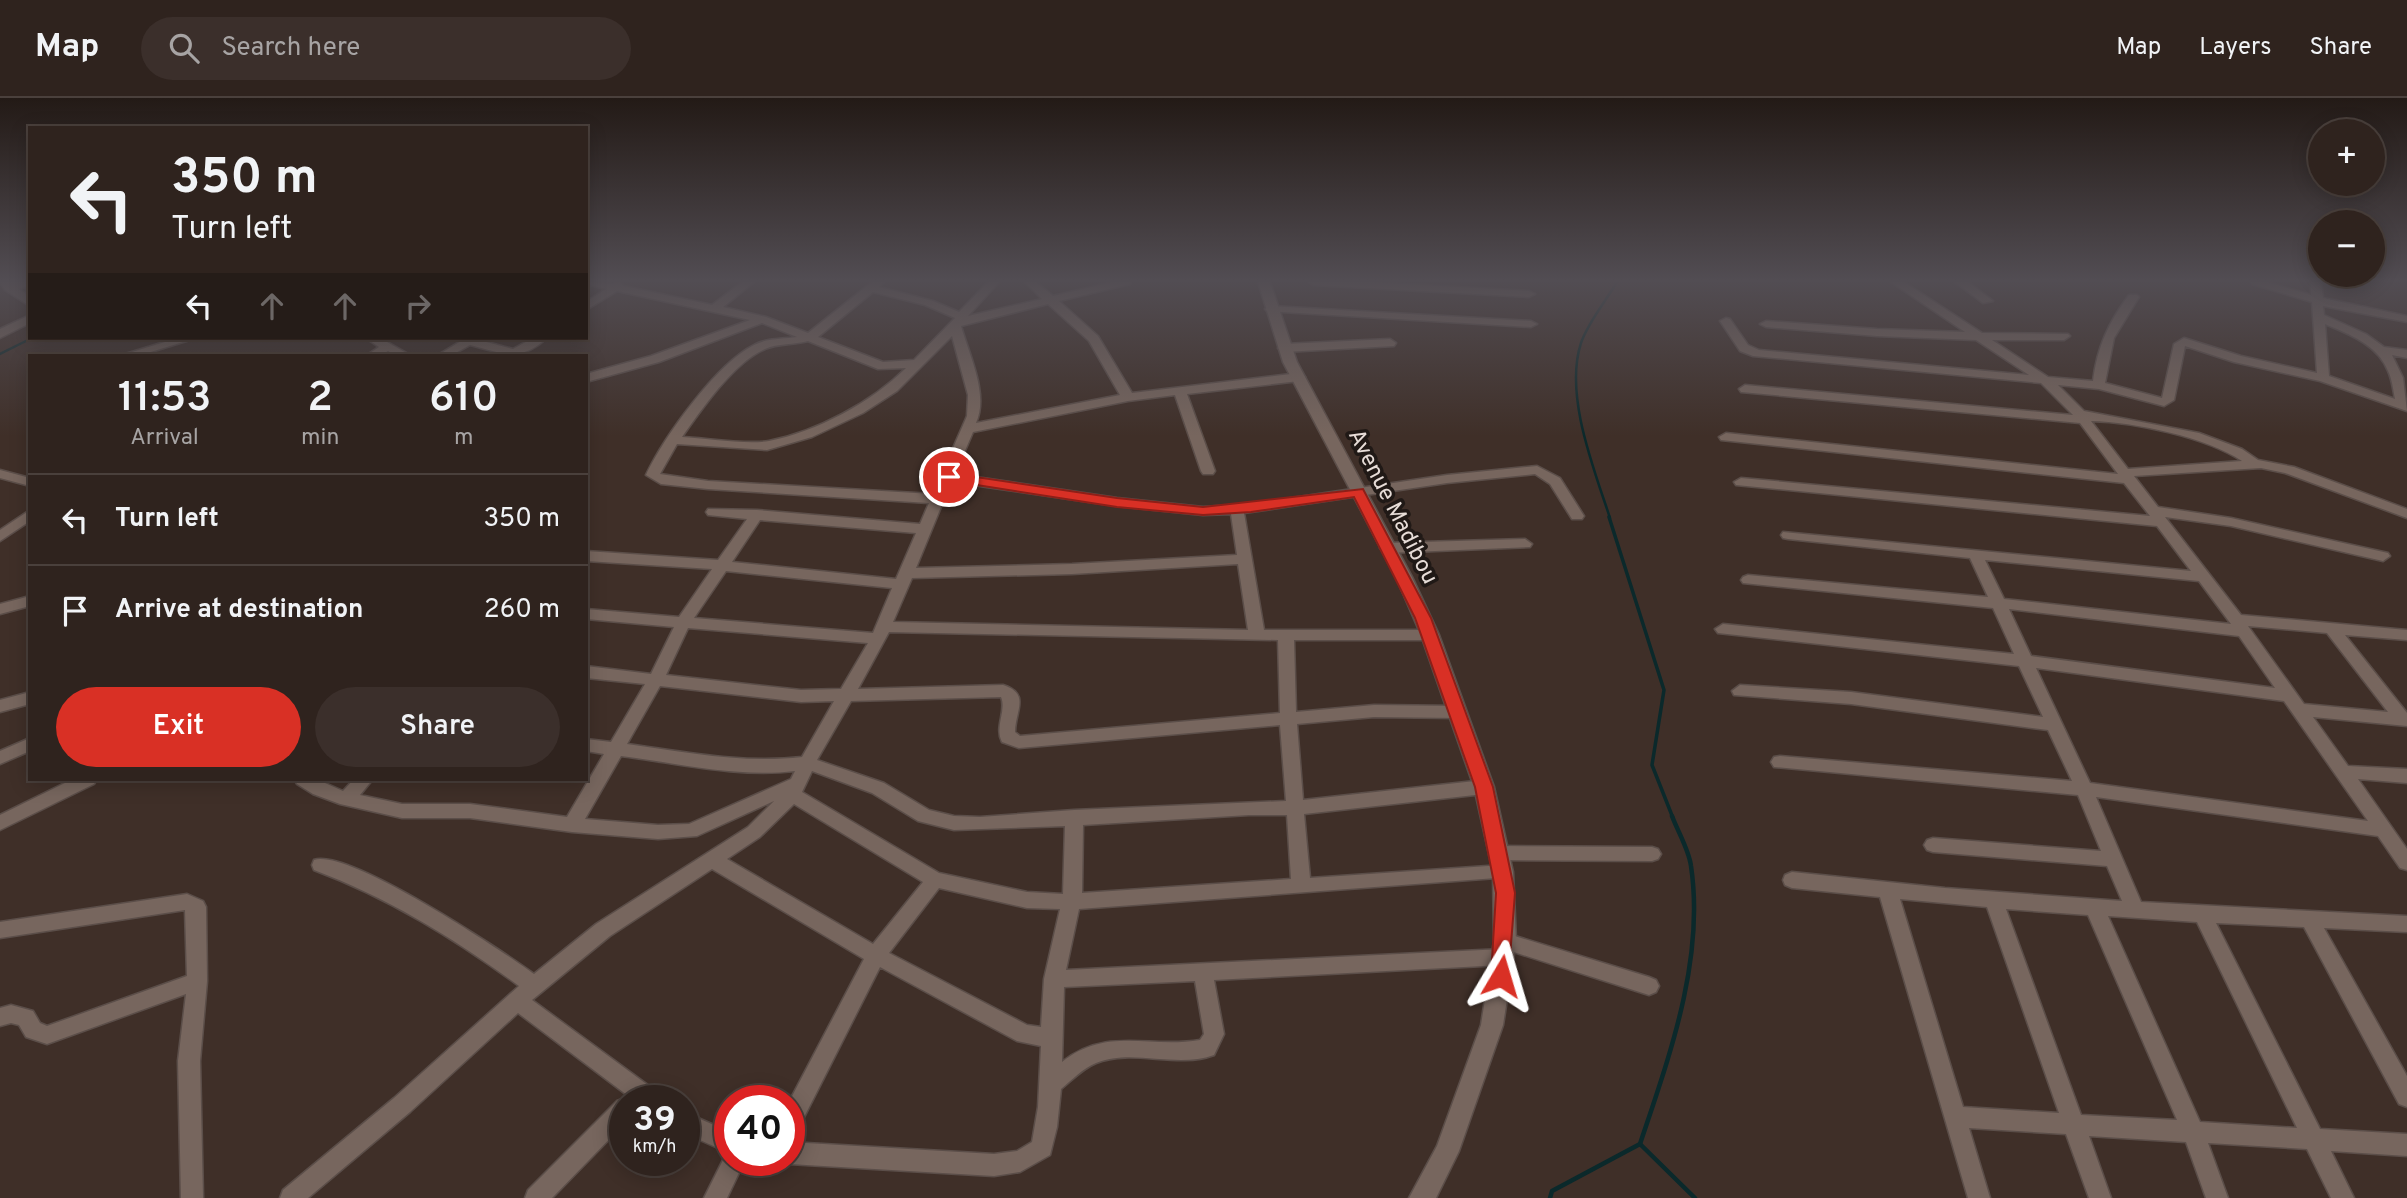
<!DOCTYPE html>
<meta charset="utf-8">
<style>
:root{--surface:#2f231e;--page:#3b2f2b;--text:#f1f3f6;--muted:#a7a4a4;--line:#4a403c;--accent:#d93025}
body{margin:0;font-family:Overpass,sans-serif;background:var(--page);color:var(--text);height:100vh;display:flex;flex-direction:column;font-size:26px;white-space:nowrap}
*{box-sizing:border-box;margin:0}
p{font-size:23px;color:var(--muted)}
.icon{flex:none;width:38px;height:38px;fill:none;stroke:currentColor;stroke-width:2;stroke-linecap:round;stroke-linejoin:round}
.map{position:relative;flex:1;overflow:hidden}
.sheet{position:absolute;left:28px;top:256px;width:560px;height:427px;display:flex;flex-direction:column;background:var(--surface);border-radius:0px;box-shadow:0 4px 18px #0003,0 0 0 2px var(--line)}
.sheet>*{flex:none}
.top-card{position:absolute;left:28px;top:28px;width:560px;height:214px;border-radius:0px;box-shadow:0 4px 18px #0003,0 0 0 2px var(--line);background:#2f231e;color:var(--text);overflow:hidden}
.controls{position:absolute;left:2308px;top:21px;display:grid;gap:14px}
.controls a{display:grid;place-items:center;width:77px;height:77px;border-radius:50%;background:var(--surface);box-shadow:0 4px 18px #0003,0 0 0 2px var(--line);font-size:35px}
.speed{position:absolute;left:609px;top:987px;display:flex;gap:14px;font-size:35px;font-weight:700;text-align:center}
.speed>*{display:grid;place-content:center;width:91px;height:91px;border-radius:50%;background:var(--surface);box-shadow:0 4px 18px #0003,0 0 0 2px var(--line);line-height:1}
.speed small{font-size:18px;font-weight:400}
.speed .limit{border:10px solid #d22;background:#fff;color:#111}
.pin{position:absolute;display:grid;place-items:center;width:60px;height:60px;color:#fff;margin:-30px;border:4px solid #fff;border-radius:50%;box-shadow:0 2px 7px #0007}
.me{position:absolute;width:77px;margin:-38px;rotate:7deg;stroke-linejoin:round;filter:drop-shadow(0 0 5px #0008)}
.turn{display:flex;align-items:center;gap:24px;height:147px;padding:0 28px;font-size:32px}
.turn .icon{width:91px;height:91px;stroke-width:2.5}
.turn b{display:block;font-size:49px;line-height:60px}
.lanes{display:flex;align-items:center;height:66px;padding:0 28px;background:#0003;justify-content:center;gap:35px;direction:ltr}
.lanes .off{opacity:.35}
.eta{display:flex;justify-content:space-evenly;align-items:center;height:119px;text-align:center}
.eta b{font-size:42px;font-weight:600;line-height:49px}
.primary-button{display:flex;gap:14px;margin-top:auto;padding:14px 28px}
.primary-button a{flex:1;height:80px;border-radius:42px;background:var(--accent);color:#fff;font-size:28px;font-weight:600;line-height:80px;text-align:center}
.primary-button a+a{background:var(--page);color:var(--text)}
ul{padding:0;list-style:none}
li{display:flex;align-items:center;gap:21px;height:91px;padding:0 28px;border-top:2px solid var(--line)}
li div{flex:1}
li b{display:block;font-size:26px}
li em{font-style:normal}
header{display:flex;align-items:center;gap:42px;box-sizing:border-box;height:98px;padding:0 35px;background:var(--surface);border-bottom:2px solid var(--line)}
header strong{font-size:33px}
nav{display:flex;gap:38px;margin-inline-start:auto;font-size:24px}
.search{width:490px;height:63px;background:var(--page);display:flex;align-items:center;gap:18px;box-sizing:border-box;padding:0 24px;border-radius:38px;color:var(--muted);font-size:26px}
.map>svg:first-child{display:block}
</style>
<header>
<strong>Map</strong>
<div class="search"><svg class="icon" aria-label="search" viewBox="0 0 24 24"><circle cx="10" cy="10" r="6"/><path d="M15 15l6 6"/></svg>Search here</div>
<nav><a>Map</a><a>Layers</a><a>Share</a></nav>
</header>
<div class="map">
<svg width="2407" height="1100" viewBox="0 0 2407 1100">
<rect width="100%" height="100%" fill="#3f2f28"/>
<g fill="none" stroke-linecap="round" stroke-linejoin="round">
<!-- stream-far2 -->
<g stroke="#0b292b" stroke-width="2.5">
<path d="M0 256 32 240"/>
<path d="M1610 420C1594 371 1564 297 1581 245 1588 224 1606 203 1617 184"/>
</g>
<!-- stream-far1 -->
<path stroke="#0b292b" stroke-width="3.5" d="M1609 419 1664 592 1652 667 1673 720"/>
<!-- stream -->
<g stroke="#0b292b" stroke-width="4.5">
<path d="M1640 1046 1695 1100"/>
<path d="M1550 1100 1552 1093 1640 1046C1669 959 1705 862 1691 768 1689 752 1678 734 1672 718"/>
</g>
<defs>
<g id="street">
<path d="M0 184H30V187L19 191 30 199V208L5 192Z"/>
<path d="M586 184 613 186 619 184 624 188 712 207 742 184H754L723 209 766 219 808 235 872 184H884L879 189 933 203 959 214 988 184H999L968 218 1042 201 1025 184H1036L1053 198 1113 184H1131L1130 186 1059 203 1098 238 1132 295 1299 275 1305 279 1299 283 1187 296 1215 373 1213 376H1203L1201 373 1175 297 1128 303 973 334 955 376 1117 400 1203 409 1251 406 1447 377 1537 368 1560 380 1584 418 1582 421H1572L1550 386 1535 376 1447 385 1244 415 1264 532H1430L1438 537 1430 542H1294L1296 614 1374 607 1458 608 1464 610 1466 614 1464 618 1458 620 1374 619 1297 626 1303 702 1484 682 1490 684 1493 689 1490 694 1484 696 1304 716 1310 780 1503 767 1510 769 1512 774 1510 779 1079 811 1066 872 1503 851 1510 853 1513 859 1510 865 1503 867 1214 882 1224 936 1214 957C1176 971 1133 950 1096 965 1083 970 1072 982 1061 991L1057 1029 1050 1057 1020 1074 994 1078 789 1066 781 1062H789V1044L994 1056 1017 1053 1032 1044 1038 1009 1041 948 1017 943 880 869 797 1033 789 1036V1004L864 861 712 771 610 838 532 902 660 996 663 1003H635L518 915 410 1014 308 1100H280L283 1092 394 1000 519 888C455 841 389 800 314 772L312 767 314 762C348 750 501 852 534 876L596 826 748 729 774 703 697 738 658 741 572 734 470 720H402L340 706 313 696 297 686 294 681H316L343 693 354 681H373L360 697 402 706H470L567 719 604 656 586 653V641L611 644 645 586 586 580V568L651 576 674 529 586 521V511L679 519 712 471 586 463V453L718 462 747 421 708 417 706 414 708 411 757 412 920 426 929 405 708 391 661 386 646 377C664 339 716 266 754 247 767 240 783 241 797 239L762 225 659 264 586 284V276L651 258 750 222 617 193 586 212V204L606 191 586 186ZM873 194 925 207 955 220 914 262 883 264 818 239ZM1048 206 1089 243 1120 297 976 325C989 296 969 257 961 228ZM952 238 968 297 967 318 933 396 708 383 660 376 677 346 767 352 812 339 863 315 897 293ZM808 243 878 271 906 270C872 304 816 334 769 343 747 347 705 340 682 339 701 312 734 264 765 251 778 245 794 247 808 243ZM952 384 1117 408 1203 417 1231 416 1237 457 1072 466 916 470 943 404 947 401 945 399ZM760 422 916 435 896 481 732 464ZM1238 466 1248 532 893 524 912 480 1072 476ZM726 473 892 490 873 535 694 520ZM688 530 868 545 841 591 801 592 666 577ZM889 534 1278 542 1280 615 1020 638 1015 634C1015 613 1031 596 1003 587L858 591ZM660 588 801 604 834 603 802 659C744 666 685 654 627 646ZM1001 599C1007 613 994 629 1002 644L1019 650 1280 627 1286 703 1074 712 980 719 954 718 929 712 884 685 817 662 851 603ZM621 658C677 665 738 680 795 673L791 681 689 726 658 727 585 721ZM812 673 872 695 918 723 954 732 1065 728 1063 796 1027 794 939 775 802 694ZM794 706 923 784 873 846 727 761 760 739ZM1249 717H1287L1291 781 1082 795 1083 727ZM939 790 1027 810 1060 811 1044 881 1041 929 1027 927 889 855ZM1195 883 1204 936 1200 942C1149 951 1108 928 1062 964L1064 889Z"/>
<path d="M1308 184H1368L1529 193 1535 196 1529 199 1314 187Z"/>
<path d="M1891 184H1904L1982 235 2068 236 2070 238 2064 242H1992L2048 279 2093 283C2097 249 2109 224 2129 197H2137L2139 199 2114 240 2105 285 2162 300 2174 246 2184 240 2241 258 2317 275 2312 204 2252 186 2251 184H2267L2311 197V184H2321L2323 200 2407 218V224L2323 208 2324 217 2366 236 2384 249 2407 252V260L2392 257 2403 280 2407 313 2320 283 2234 264 2185 248 2174 302 2164 308 2099 291 2058 287 2084 313 2199 335 2242 351 2258 362 2294 369 2407 411V420L2285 375 2261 370 2134 378 2158 409 2231 420 2388 455 2390 458 2383 463 2231 428 2165 419 2241 517 2407 532V542L2345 537 2407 615V628L2313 619 2348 668 2407 671V685L2358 681 2407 751V772L2400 770 2378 738 2096 699 2141 804 2407 818V834L2324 830 2407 978V1009L2399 1006 2304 829 2216 825 2320 1031 2407 1036V1058L2331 1053 2354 1100H2331L2307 1051 2208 1045 2228 1100H2206L2186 1044 2089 1038 2111 1100H2089L2066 1036 1969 1030 1990 1100H1968L1880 799 1792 790 1785 787 1783 782 1785 777 1792 774 1945 790 2122 803 2107 768 1933 754 1927 752 1924 747 1927 742 1933 740 2101 753 2078 697 1774 669 1771 664 1774 659 1780 658 2072 683 2048 632 1851 606 1734 597 1732 593 1740 587 1851 594 2043 619 2019 568 1718 535 1715 531 1723 526 2014 556 1993 510 1743 485 1741 482 1743 479 1748 477 1988 499 1970 460 1788 441 1783 440 1781 437 1783 434 2191 473 2157 428 1736 387 1734 384 1741 380 2150 418 2124 385 1721 342 1719 339 1726 335 2118 376 2080 325 1741 294 1739 291 1745 287 2073 317 2041 285 1753 258 1740 253 1720 223 1726 220 1730 221 1748 247 1759 252 2029 277 1976 242 1877 238 1766 229 1760 226 1766 223 1877 231 1965 234ZM2325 226C2349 236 2378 247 2388 273 2392 281 2393 291 2395 301L2329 278ZM2091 323C2134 324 2206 339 2242 363L2128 371ZM1985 462 2199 483 2231 526 2004 501ZM2009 511 2239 538 2275 590 2031 558ZM2248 528 2327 535 2388 614 2304 606ZM2036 570 2284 603 2368 723 2090 685ZM1900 801 1987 809 2059 1015 1963 1009ZM2006 811 2088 817 2177 1022 2081 1017ZM2108 818 2197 824 2297 1030 2200 1024Z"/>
<path d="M1955 184H1968L1993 203 1983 205Z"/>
<path d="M1271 208 1531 223 1537 226 1531 229 1267 213 1265 211Z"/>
<path d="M30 217V225L0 240V231Z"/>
<path d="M178 240H196L141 257H122Z"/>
<path d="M366 240H380L410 257H395L388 253 381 257H367L379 249Z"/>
<path d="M466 240H480L479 242 513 251 533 240H547C520 265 502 255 470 247L452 257H438Z"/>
<path d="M1390 241 1396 245 1394 248 1284 254 1278 250 1284 246Z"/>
<path d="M0 372 30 380V388L0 380Z"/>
<path d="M30 412V423L0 443V432Z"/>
<path d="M1525 441 1532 446 1530 449 1387 455 1380 450 1387 445Z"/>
<path d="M30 498V508L0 516V506Z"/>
<path d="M30 594V606L0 614V602Z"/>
<path d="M30 640V653L0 666V653Z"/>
<path d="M73 681H97L94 686 0 732V717Z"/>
<path d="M1499 748 1652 749 1658 751 1661 756 1658 761 1652 763 1499 762 1493 760 1490 755 1493 750Z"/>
<path d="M187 796 203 803 206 809 207 883 200 963 203 1100H181L178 963 186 896 47 946 26 939 19 927 11 925 0 928V910L11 907 33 913 40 925 47 928 187 878 185 812 0 840V824Z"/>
<path d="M1505 835 1649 879 1656 882 1659 888 1656 894 1649 897 1498 849 1495 843 1498 837Z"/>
<path d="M625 1000 632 1003H625V1025L552 1100H525L528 1092 617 1003Z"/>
<path d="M684 1014 730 1034V1062H745L727 1100H704L727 1054 684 1035Z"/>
</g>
<path id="secondary" d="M1258 184H1270L1297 264 1412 479 1439 537 1494 689 1513 774 1516 843 1503 927 1459 1053 1436 1100H1409L1437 1048 1481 927 1494 843 1493 774 1474 689 1421 537 1396 479 1283 264Z"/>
</defs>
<!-- street casing -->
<use href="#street" stroke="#5b4e49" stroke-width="3"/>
<!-- secondary casing -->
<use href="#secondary" stroke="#5b4e49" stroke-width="3"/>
<!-- street -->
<use href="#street" fill="#77665e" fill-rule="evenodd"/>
<!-- secondary -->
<use href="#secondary" fill="#77665e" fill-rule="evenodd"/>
</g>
<!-- sky -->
<linearGradient id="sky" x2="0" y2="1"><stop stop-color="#231a16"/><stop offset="0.54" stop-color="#524d53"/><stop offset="1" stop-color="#524d53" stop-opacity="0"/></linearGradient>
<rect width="2407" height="338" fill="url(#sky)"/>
<!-- route -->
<path fill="#d93025" stroke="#8d1f18" stroke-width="2" d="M949 375 1117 400 1203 409 1363 391 1431 520 1493 689 1515 795 1508 884 1501 886 1494 884 1491 878 1496 795 1475 689 1415 520 1354 399 1251 414 1203 417 1117 409 945 382 943 379Z"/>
<g text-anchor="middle" stroke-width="7" stroke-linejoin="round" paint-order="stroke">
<!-- street labels -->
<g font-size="23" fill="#e7ddd8" stroke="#201916">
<text transform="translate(1394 408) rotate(63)" y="8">Avenue Madibou</text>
</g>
</g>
</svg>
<div class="controls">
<a>+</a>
<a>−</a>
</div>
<div class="speed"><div>39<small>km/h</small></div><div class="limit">40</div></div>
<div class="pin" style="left:949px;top:379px;background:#d93025"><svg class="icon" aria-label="arrive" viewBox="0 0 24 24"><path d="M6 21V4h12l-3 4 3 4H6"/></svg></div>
<svg class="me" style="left:1501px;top:878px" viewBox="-20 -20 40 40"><path d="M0-17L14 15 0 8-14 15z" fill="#d93025" stroke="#fff" stroke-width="4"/></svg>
<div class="top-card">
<div class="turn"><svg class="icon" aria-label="left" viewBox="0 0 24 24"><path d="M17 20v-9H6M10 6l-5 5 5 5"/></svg><div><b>350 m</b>Turn left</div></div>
<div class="lanes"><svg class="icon" aria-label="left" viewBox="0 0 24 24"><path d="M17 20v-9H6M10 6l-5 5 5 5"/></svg><svg class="icon off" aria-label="ahead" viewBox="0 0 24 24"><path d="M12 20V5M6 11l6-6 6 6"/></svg><svg class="icon off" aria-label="ahead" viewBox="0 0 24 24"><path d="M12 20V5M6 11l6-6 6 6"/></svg><svg class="icon off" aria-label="right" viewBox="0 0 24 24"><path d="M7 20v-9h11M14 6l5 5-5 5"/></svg></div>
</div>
<section class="sheet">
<div class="eta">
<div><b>11:53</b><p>Arrival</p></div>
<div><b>2</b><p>min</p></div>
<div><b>610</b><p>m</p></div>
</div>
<ul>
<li><svg class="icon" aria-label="left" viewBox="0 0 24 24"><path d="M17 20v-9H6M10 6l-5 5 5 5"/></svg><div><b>Turn left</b></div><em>350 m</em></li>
<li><svg class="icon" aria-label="arrive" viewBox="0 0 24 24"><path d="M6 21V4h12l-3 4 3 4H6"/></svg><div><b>Arrive at destination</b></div><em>260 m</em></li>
</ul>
<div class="primary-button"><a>Exit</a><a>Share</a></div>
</section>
</div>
